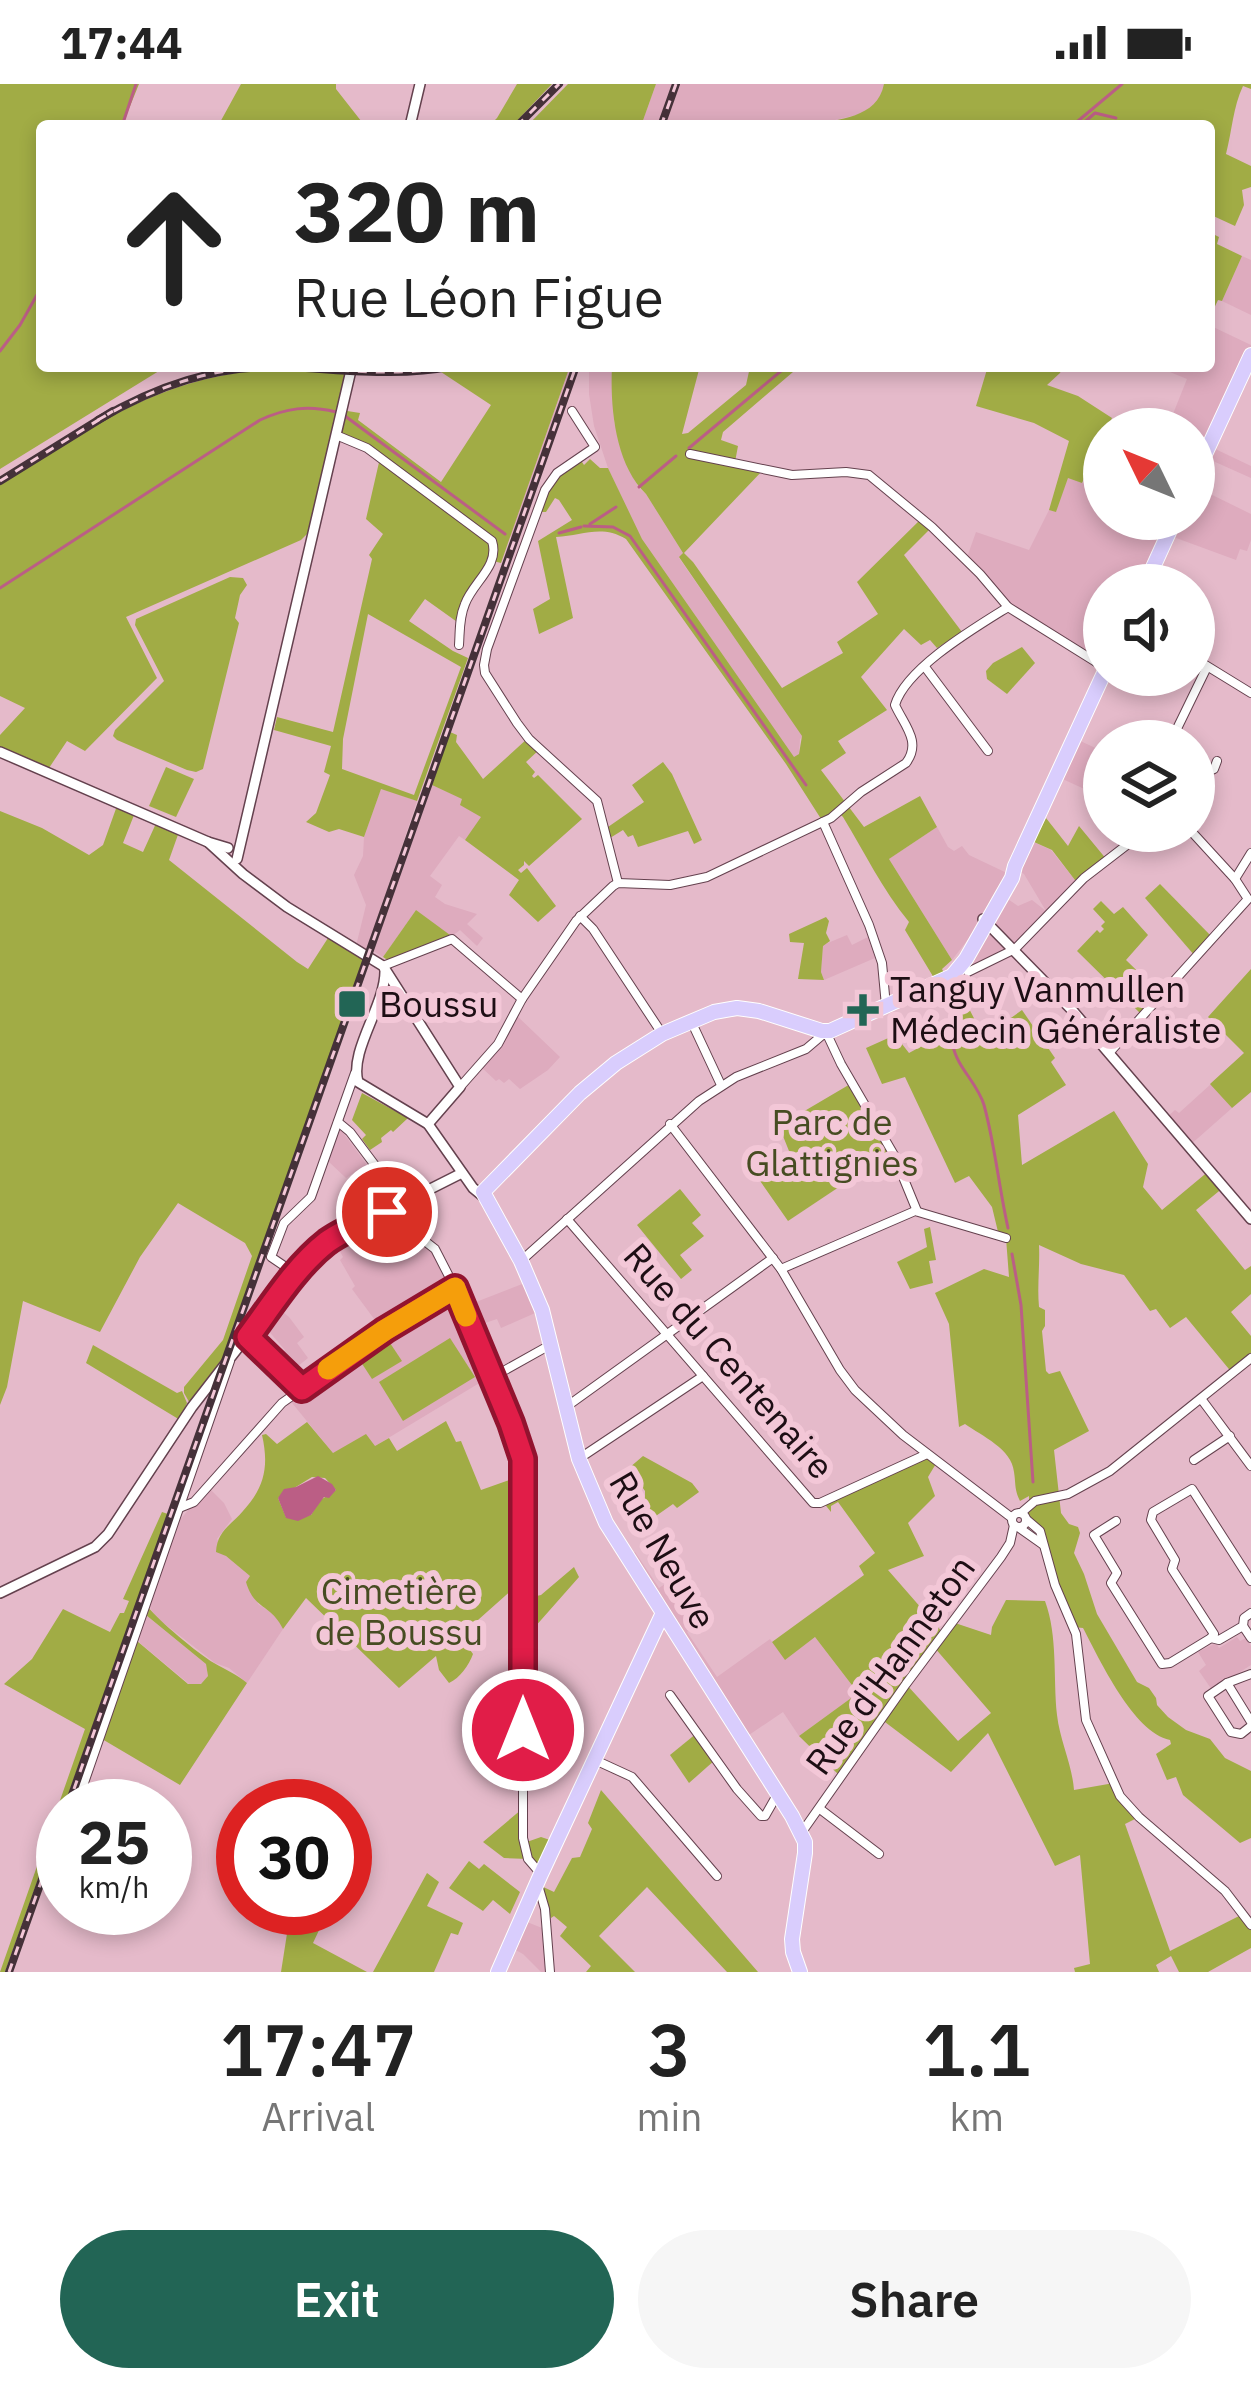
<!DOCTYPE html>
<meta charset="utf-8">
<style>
:root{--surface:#fff;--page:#f6f6f6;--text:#222;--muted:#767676;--accent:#226555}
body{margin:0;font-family:"IBM Plex Sans",sans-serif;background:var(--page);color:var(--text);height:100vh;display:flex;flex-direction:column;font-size:45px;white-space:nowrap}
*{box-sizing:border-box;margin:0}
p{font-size:39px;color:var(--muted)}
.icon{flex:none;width:66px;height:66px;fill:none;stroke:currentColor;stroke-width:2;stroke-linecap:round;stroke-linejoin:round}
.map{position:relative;height:1888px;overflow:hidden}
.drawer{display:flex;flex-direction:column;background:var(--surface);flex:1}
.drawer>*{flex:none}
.hud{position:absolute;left:36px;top:36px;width:1179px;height:252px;border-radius:12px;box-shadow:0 6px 18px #0003;background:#fff;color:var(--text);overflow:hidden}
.needle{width:78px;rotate:313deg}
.fabs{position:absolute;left:1083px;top:324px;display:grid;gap:24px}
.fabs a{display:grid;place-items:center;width:132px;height:132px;border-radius:50%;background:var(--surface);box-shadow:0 6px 18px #0003;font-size:60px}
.speed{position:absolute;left:36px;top:1695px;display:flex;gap:24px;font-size:60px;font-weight:700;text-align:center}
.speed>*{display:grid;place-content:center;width:156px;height:156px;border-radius:50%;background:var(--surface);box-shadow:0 6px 18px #0003;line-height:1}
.speed small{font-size:30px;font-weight:400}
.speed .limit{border:18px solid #d22;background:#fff;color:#111}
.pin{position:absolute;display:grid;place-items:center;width:102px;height:102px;color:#fff;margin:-51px;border:6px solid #fff;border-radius:50%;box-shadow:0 3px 12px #0007}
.me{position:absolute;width:132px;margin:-66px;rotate:0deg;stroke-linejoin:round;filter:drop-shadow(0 0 9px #0008)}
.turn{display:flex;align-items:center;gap:42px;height:252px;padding:0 60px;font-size:54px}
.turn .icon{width:156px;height:156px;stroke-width:2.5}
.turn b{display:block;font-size:84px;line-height:102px}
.eta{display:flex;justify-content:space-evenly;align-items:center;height:204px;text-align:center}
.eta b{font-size:72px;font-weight:600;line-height:84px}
.button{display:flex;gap:24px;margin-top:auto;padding:24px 60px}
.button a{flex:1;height:138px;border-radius:72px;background:var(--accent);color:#fff;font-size:48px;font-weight:600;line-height:138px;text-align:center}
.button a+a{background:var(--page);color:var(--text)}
.status{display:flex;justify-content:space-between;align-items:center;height:84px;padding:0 60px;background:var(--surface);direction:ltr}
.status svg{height:33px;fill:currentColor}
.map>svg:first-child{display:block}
</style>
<div class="status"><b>17:44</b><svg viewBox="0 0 49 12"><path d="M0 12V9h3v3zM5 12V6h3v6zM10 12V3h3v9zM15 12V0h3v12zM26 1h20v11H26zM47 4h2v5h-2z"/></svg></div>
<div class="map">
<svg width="1251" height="1888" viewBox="0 0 1251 1888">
<rect width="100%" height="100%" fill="#e5baca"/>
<!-- built -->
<g fill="#deabbe">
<path d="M656 0H884L885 2 881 14 865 29 809 42H641Z"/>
<path d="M1242 172 1251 176V231L1222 217Z"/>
<path d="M1209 241 1251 261V271L1209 362 1251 382V394L1204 373 1194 394V345H1167L1187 295 1160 284 1161 282H1209Z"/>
<path d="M570 282H580L519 455 510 452Z"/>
<path d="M589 282H612L614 338 625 374 640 405 646 410 683 469 679 474 803 652 800 655 799 670 794 674 642 455 631 434 608 384 594 342 589 310Z"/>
<path d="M1104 352V435H1194V402L1251 430V456L1247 467 1240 465 1236 476 1168 451 1145 501H1104V583L1022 533 966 476 976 448 1029 466 1049 426 1056 427 1068 393 1083 399Z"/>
<path d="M1074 654 1104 668V714L1056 692Z"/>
<path d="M432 701 463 715 461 721 482 733 465 756 459 752 430 792 442 801 435 813 445 820 477 830 467 840 483 854 477 862 460 846 451 853 416 826 383 873 373 867Z"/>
<path d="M381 704 417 717 367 867 356 862 366 821 354 791 363 772 364 753Z"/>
<path d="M937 743 948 763 954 767 962 762 969 771 1009 790 976 845 952 876 889 775Z"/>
<path d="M1027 755 1051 766 1078 800 1015 865 976 886 968 882 1002 811 1018 822 1032 816 1046 827 1024 790 1014 785Z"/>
<path d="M847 851 852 861 868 853 875 874 824 896 821 888 823 861Z"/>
<path d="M514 929 560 973 548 986 520 1005 509 995 504 999 499 995 496 997 479 981Z"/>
<path d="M1211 1000 1232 1024 1189 1062 1166 1034 1175 1026 1179 1029Z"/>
<path d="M341 1046 384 1104 376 1109 358 1086 346 1094 328 1077 337 1050Z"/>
<path d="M396 1124 408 1144 435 1165 491 1292 375 1362 333 1369 288 1314 383 1247 352 1205 355 1202 340 1176 343 1173 333 1154Z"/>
<path d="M530 1197 542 1226 501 1244 497 1235 485 1239 476 1218Z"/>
<path d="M273 1220 289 1233 304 1253 297 1259 308 1274 293 1286 280 1272 285 1266 260 1237Z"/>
<path d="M208 1403 224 1419 232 1435 217 1455 226 1472 250 1492 258 1520 278 1533 283 1545 247 1599 229 1584 215 1579 157 1534 150 1524 147 1532 206 1580 208 1592 201 1600H189L140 1559 138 1545 178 1438Z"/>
<path d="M635 1468 659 1504 668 1498 682 1518 696 1540 687 1548 717 1593 770 1555 785 1575 815 1553 858 1609 799 1652 783 1628 743 1655 627 1473Z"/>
<path d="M1237 1553 1240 1557 1246 1554 1251 1562V1581L1212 1606 1199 1587 1206 1581 1198 1568 1216 1559 1219 1564Z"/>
<path d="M522 1836 547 1846 550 1888H541L523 1870 510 1863Z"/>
</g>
<!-- green -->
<g fill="#a1ac45" fill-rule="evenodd">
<path d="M0 0H139L122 42H42V282H167L0 385Z"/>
<path d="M241 0H336V5L365 42H218Z"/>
<path d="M517 0H552L512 42H489L497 34Z"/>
<path d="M568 0H656L641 42H527Z"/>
<path d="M884 0H1251V5L1243 2C1233 23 1232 47 1226 70L1251 82V103L1242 106 1244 121 1235 142 1209 130V42H809C839 34 877 35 884 0Z"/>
<path d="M1209 148 1219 153 1217 160 1242 172 1222 217 1218 216 1209 235Z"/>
<path d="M465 282H570L501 479 493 477 475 501 460 540 425 515 409 537 453 567 468 574 417 717 381 705 364 753 339 745 329 748 306 738 316 729 330 691 324 688 331 662 274 646 277 633 333 648 372 475 369 471 383 450 366 435 380 374 336 351 341 326 360 329 358 336 441 398 491 321 441 288ZM368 530 461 583 414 711 342 685 343 655Z"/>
<path d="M612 282H700L682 350 688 349 746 301 750 283 733 286 732 282H800L723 348 721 356 738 362 735 378 764 385 684 469 693 478 782 604 843 569 837 558 878 530 857 498 922 434 932 443 904 471 962 548 937 564 930 556 921 561 904 545 861 593 887 626 838 657 846 669 821 686 864 743 920 712 937 743 889 775 952 876 942 885 945 891 934 894 905 846 909 838C882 805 865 769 843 733L839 729 823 738 786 680 626 455C601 440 582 452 556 453L573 534 539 550 533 525 550 515 538 457 572 436 559 416 555 414 546 428H542C546 403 560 390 580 375L584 381 590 375 600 384H608L642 455 794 673 799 670 802 652 679 473 683 469 646 410C615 380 610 323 612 282Z"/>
<path d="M988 282H1063L1060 289 1047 301 1078 312 1112 334 1107 345H1104V352L1082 399 1068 394 1056 428 1049 426 1069 357 1034 339 976 322Z"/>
<path d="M270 285 346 289 309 448 301 456 126 533 157 594 85 667 67 657 49 684 0 663V651L25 624 0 612V401C94 342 156 294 270 285Z"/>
<path d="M230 493 243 494 247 501 240 511 235 534 239 539 203 685 196 688 187 686 117 656 113 652 115 646 164 597 135 541 136 535Z"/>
<path d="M1022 563 1035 579 1007 610 987 595 986 587 993 579Z"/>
<path d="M450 648 457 651 456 658 483 695 528 654 540 665 526 678 535 688 532 692 534 694 538 691 582 735 529 782 524 777V781L518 786 521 789 527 784 556 822 538 838 509 811 519 796 465 756 481 733 460 721 462 715 432 701Z"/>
<path d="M663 678 672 690 702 756 694 760 688 747 638 763 633 751 628 753 623 746 610 754 608 743 644 718 632 701Z"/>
<path d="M166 683 194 695 176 733 149 722Z"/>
<path d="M118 719 136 726 123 759 143 768 158 735 180 745 169 776 297 878 308 885 328 854 364 876 218 1291 192 1323 184 1309V1303L223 1256 252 1172 245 1159 178 1119 140 1173 100 1248 23 1217 7 1303 0 1321V727L42 744 89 771 103 761Z"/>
<path d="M1046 734 1068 762 1079 742 1107 776 1078 800 1052 766 1034 758Z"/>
<path d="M1160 800 1213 854 1195 872 1145 814Z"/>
<path d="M1101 817 1114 830 1123 823 1148 851 1126 876 1161 910 1142 931 1077 867 1097 846 1100 849 1104 845 1101 842 1105 838 1093 825Z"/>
<path d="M416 826 450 851 389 877 383 873Z"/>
<path d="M826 833 829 837 826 849 830 857 823 862 821 888 824 896 798 895 804 859 790 858 789 850Z"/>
<path d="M1251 885V1008L1232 1024 1210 1000 1244 969 1208 933Z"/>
<path d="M952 892 977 940 991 938 997 944 1022 926 1055 974 1051 978 1066 1001 1018 1031 1022 1081 1114 1027 1148 1080 1143 1103 1162 1126 1210 1086 1224 1103 1196 1126 1245 1186 1251 1182V1210L1231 1228 1251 1252V1274L1233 1290 1186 1233 1170 1244 1156 1225 1150 1227 1124 1191 1081 1180 1039 1161C1040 1182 1037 1202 1039 1223L1045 1226V1242L1042 1247 1046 1287 1049 1290 1060 1287 1089 1347 1054 1366 1061 1429 1069 1440 1078 1443 1080 1449 1074 1469 1084 1490 1097 1530 1137 1598 1149 1604 1156 1614 1157 1621 1168 1633 1186 1646 1210 1655 1225 1674 1251 1687V1754L1240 1759 1183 1711 1176 1693 1167 1696 1156 1670 1171 1660 1170 1656C1133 1648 1100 1576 1083 1544L1073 1543 1043 1461 1029 1432V1412L1020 1417C1014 1405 1016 1400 1014 1388 1012 1365 982 1352 965 1340L959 1343 949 1240 935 1209 984 1185 1009 1193 1006 1154 999 1152 992 1123 969 1092 955 1099 905 993 882 1000 866 964 895 951 909 969 933 956 964 946 941 899Z"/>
<path d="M852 999 894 1071 857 1091 788 1137 758 1094 789 1067 779 1042Z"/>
<path d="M362 1009 408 1034 393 1048 391 1046 381 1054 382 1058 370 1066 362 1055 366 1051 352 1036Z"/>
<path d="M680 1105 701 1131 692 1139 704 1152 680 1171 692 1186 681 1195 637 1141Z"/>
<path d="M930 1143 936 1176 929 1177 933 1199 910 1205 897 1178 927 1163 924 1145Z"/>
<path d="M386 1253 402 1277 372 1295 357 1272Z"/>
<path d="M450 1254 475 1293 403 1337 379 1298Z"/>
<path d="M93 1261 177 1309 182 1307 187 1319 180 1336 86 1279Z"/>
<path d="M446 1337 456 1358 461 1357 481 1406 523 1391V1496L460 1552 473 1570C469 1581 460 1594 449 1599L439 1586 436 1572 399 1604 306 1514 283 1545C271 1520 254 1526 246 1498L250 1492 226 1472 216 1468C217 1447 231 1441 243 1427 265 1403 269 1382 262 1351L266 1350 277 1360 307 1338 333 1369 366 1350 375 1362 389 1354 397 1367ZM312 1393 325 1394 336 1406 319 1417 311 1431 286 1433 278 1414Z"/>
<path d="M927 1370 937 1378 928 1393 935 1412 908 1439 924 1472 888 1486 943 1549 952 1538 991 1551 992 1543 1006 1516 1045 1517C1058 1552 1053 1594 1057 1631 1060 1657 1072 1680 1074 1706L1114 1699 1139 1733 1125 1740 1170 1867 1243 1830 1251 1841V1864L1208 1888H1179L1171 1872 1156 1881 1159 1888H1075L1074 1884 1090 1880 1080 1771 1055 1782 988 1649 951 1688 881 1635 840 1692 799 1652 858 1609 815 1553 785 1576 772 1558 864 1491 859 1482 875 1469 838 1418 831 1422V1428L823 1418ZM934 1563 991 1629 958 1657 906 1600Z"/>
<path d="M643 1372 692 1399 699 1408 677 1424 673 1420 653 1434 645 1422V1407L629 1384Z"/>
<path d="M162 1428 168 1430 5 1888H0L85 1645 4 1600 32 1575 63 1525 110 1548 120 1529H124L129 1517 123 1515Z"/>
<path d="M574 1483 579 1493 526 1553 523 1515 541 1511Z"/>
<path d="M148 1523C159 1537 197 1569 214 1579 226 1586 236 1590 247 1599L180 1701 102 1655 137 1557 188 1600H201L208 1592 206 1580 146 1531Z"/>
<path d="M697 1649 715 1676 689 1699 670 1671Z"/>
<path d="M601 1706 758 1888H727L647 1803 599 1852 635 1888H586L591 1882 560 1852 567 1843 554 1832 551 1834 537 1800 554 1808 572 1774 580 1773 592 1745 588 1739Z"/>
<path d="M522 1725 524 1759 541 1753 556 1758 541 1790 528 1775 504 1774 483 1758Z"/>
<path d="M469 1777 479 1785 484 1780 520 1808 510 1830 493 1816 483 1827 449 1804Z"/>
<path d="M427 1789 439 1798 427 1822 463 1839 458 1851 451 1849 434 1888H373Z"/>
<path d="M291 1824 329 1825 313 1859 367 1888H281Z"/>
</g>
<!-- water -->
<path fill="#bb5e85" d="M318 1392 332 1400 336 1406 329 1414 324 1413 311 1431 298 1437 286 1434 278 1414 284 1405 296 1403Z"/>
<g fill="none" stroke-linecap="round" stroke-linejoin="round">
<!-- stream -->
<g stroke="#bb5e85" stroke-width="3">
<path d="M122 42 136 0"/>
<path d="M1072 42 1122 0"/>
<path d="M1080 42 1095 29 1116 34"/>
<path d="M0 267 20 241 42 202"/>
<path d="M345 332 505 450"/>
<path d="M689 364 787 282"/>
<path d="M639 403 676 372"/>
<path d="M590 440 616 423"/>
<path d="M584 442 613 443 630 452 806 701"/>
<path d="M559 449 581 443"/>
<path d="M0 504 260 336C286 324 308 321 336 328"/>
<path d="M953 962C957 983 978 1000 984 1021 995 1061 999 1104 1008 1144"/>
<path d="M1012 1170 1021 1221 1033 1398"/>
</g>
<defs>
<g id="minor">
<path d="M572 327 595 363 557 389 545 406 487 565 484 581 485 589 517 639 529 655 597 717 618 799"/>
<path d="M336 351 367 364 492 457C500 482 473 498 465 520 459 534 460 547 459 561"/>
<path d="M690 370 792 391 846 388 869 391 932 443 980 490 1008 523 1104 583"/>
<path d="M1194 574 1251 609"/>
<path d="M925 583 988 667"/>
<path d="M1171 657 1207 583"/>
<path d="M1194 693 1214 685 1217 677"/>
<path d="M823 738 869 841 882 879 886 922"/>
<path d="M1235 795 1251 769"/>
<path d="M580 832 593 845 661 948"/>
<path d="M383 882 452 855 522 915"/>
<path d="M968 888 1015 865 1084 794 1145 747"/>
<path d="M378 919 407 917"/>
<path d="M692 939 721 1001"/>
<path d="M1109 969 1248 815 1235 795 1191 747"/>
<path d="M460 1003 498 960 522 915 576 837 613 802 618 799 670 801 707 793 831 734 861 708 906 679C922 658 904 641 895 621 906 584 976 543 1008 523"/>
<path d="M338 1038 350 1048 404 1120"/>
<path d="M670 1040 781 1185 840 1286 855 1306 903 1351 1012 1434"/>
<path d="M396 1124 408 1144 435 1165 454 1202 513 1344 523 1375V1754L528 1775 540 1789"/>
<path d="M567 1135 813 1419H820L927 1370"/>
<path d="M522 1176 699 1017 736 993 806 965 826 948 841 980 894 1071 917 1127"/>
<path d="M781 1185 915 1127 1006 1154"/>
<path d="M296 1190 271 1173 284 1139 311 1113 355 989"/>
<path d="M248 1253 302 1305"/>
<path d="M491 1294 550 1261"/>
<path d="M1202 1316 1251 1382"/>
<path d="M566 1323 773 1174"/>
<path d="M580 1374 703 1292"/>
<path d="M1194 1376 1230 1352"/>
<path d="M179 1424 194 1418 282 1319 385 1246 455 1204"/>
<path d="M1021 1429 1035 1417 1068 1410 1110 1387 1251 1274"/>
<circle cx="1019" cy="1436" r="7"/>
<path d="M1026 1435 1040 1447 1055 1501 1076 1550 1086 1636 1120 1712 1139 1733 1225 1807 1251 1841"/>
<path d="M1116 1437 1094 1451 1117 1489 1111 1499 1162 1580 1170 1579 1211 1554 1219 1556 1243 1542 1244 1534 1251 1529"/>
<path d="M1018 1443 1042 1460"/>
<path d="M1243 1542 1251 1554"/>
<path d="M1211 1554 1214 1550 1172 1485 1175 1476 1151 1436 1153 1428 1192 1405 1251 1497"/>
<path d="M1251 1590 1227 1599 1208 1612 1231 1648 1241 1650 1251 1642"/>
<path d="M1227 1599 1251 1638"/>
<path d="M670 1611 737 1705 761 1732H765L777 1711"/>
<path d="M595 1676 632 1693 717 1792"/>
<path d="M76 1722 230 1277"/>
<path d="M820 1725 879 1770"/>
<path d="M802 1748 906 1600 1001 1473 1010 1459 1014 1441"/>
<path d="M538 1801 545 1825 550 1888"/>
</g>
<g id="tertiary">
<path d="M410 42 420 0"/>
<path d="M0 668 208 758 228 764"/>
<path d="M208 758 243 790 287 823 383 882 460 1003 428 1040"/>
<path d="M237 775 352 282"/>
<path d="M983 835 1072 926 1251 1135"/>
<path d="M385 886C386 921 349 966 358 998L428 1040 473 1104 484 1113"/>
<path d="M0 1509 95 1463 108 1450 192 1323 300 1184 333 1154 462 1089"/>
</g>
<g id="primary">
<path d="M1194 394 1251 271"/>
<path d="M1145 501 1175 435"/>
<path d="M498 1888 541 1790 662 1531"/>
<path d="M800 1888 793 1868 792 1855 805 1769V1758L792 1732 606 1439 579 1375 542 1226 521 1177 483 1108 580 1009 616 979 662 950 714 928 737 924 759 927 822 947H830L952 892 966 875 1012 794 1015 782 1104 589"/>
</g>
</defs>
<!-- minor casing -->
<use href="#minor" stroke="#64414e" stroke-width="10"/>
<!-- tertiary casing -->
<use href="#tertiary" stroke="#64414e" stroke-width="12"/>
<!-- primary casing -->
<use href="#primary" stroke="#fff" stroke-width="16"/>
<!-- minor -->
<use href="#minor" stroke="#fff" stroke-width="8"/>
<!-- tertiary -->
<use href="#tertiary" stroke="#fff" stroke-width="9"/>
<!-- primary -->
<use href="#primary" stroke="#d9cdfd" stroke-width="14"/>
<defs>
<g id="rail">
<path d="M517 42 559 0"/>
<path d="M661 42 676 0"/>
<path d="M98 336C156 302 216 281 284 283 341 285 396 294 453 282"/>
<path d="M0 397 113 327"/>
<path d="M68 1722 576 282"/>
<path d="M9 1888 63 1736"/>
</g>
</defs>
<!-- rail casing -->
<use href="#rail" stroke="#453139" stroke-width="8"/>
<!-- rail -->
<use href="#rail" stroke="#f3c7d7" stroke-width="3" stroke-dasharray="9" stroke-linecap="butt"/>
</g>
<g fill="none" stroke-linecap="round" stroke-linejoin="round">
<defs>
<path id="route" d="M387 1128C367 1137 345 1145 327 1158 295 1183 272 1221 248 1253L302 1305 385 1246 455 1204 511 1339 523 1375V1646"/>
</defs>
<!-- route casing -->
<use href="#route" stroke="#92132f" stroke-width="30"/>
<!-- route -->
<use href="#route" stroke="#e11d48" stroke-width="21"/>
<!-- slow -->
<path stroke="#f59e0b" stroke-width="21" d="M328 1285 385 1246 455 1204 466 1232"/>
</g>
<!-- markers -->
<g fill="#226555" stroke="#f3c7d7" stroke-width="4.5">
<rect x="337" y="905" width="30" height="30" rx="6"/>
<path d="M857 908h12v12h12v12h-12v12h-12v-12h-12v-12h12z"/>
</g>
<g text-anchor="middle" stroke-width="12" stroke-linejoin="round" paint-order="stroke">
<!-- poi labels -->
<g font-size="36" fill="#1d0e14" stroke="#f3c7d7" text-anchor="start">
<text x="890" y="918">Tanguy Vanmullen<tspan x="890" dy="41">Médecin Généraliste</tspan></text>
<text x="379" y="933">Boussu</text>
</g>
<!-- park labels -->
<g font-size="36" fill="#474c22" stroke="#f3c7d7">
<text x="832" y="1051">Parc de<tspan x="832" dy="41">Glattignies</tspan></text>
<text x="399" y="1520">Cimetière<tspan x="399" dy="41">de Boussu</tspan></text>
</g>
<!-- street labels -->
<g font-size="36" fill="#1d0e14" stroke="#f3c7d7">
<text transform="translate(729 1277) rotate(49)" y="13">Rue du Centenaire</text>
<text transform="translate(663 1466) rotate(60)" y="13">Rue Neuve</text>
<text transform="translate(890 1581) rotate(-54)" y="13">Rue d'Hanneton</text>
</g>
</g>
</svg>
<div class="fabs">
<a><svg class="needle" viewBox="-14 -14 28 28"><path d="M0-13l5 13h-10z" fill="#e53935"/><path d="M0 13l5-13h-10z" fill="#767676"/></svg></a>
<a><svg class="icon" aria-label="sound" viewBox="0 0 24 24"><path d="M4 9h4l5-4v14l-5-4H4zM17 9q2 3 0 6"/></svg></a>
<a><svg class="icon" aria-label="layers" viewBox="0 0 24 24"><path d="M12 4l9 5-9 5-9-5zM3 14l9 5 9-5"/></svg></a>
</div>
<div class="speed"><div>25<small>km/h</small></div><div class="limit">30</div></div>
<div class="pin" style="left:387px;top:1128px;background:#d93025"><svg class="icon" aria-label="arrive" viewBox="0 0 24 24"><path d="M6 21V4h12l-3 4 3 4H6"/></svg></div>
<svg class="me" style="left:523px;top:1646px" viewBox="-20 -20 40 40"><circle r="17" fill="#e11d48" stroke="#fff" stroke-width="3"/><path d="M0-11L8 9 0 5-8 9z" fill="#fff"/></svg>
<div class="hud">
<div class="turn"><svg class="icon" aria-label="ahead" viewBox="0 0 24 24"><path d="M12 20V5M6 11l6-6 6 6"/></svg><div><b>320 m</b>Rue Léon Figue</div></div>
</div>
</div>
<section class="drawer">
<div class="eta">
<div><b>17:47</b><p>Arrival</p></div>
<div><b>3</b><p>min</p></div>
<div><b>1.1</b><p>km</p></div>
</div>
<div class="button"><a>Exit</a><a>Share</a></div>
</section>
